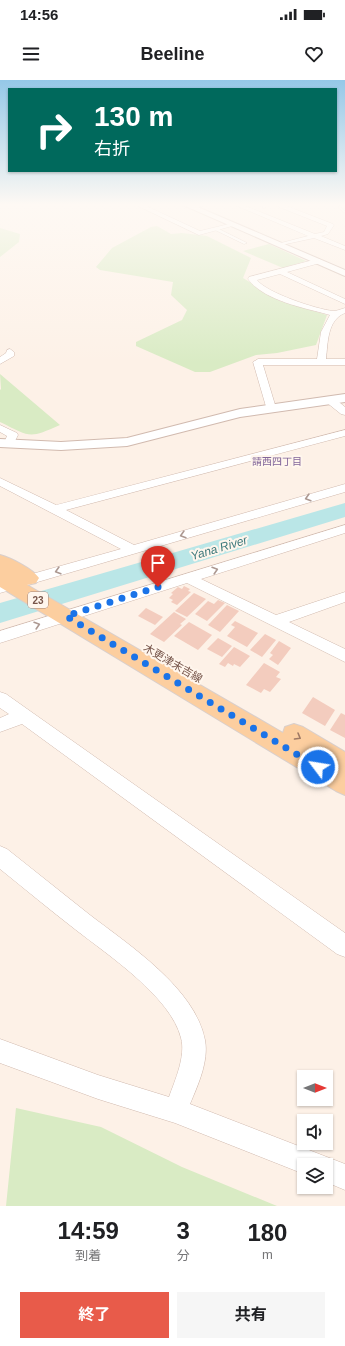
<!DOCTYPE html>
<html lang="ja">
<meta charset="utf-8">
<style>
:root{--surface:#fff;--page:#f6f6f6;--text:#202124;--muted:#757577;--accent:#e85b4a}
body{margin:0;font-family:Arial,"Noto Sans JP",sans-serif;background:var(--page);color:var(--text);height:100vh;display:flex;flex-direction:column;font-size:15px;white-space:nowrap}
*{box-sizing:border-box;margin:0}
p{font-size:13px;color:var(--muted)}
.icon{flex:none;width:22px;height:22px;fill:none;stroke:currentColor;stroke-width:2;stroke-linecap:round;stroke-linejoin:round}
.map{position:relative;height:1126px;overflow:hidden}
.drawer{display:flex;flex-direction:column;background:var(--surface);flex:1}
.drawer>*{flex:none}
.top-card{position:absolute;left:8px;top:8px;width:329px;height:84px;border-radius:0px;box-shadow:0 1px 3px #0004;background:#00695c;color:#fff;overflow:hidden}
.needle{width:26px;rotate:90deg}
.buttons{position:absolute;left:297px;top:990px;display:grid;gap:8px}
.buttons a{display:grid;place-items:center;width:36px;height:36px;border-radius:0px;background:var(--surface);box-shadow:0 1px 3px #0004;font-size:20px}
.pin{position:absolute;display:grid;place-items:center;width:34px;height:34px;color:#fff;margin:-41px -17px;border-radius:50% 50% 50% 0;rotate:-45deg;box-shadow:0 0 4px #0007}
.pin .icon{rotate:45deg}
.me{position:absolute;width:44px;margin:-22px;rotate:301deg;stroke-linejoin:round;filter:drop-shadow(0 0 3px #0008)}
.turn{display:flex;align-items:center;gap:14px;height:84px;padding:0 20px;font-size:18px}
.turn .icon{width:52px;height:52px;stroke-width:2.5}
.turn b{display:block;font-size:28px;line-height:34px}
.eta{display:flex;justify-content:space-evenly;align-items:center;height:68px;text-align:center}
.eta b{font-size:24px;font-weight:700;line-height:28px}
.button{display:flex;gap:8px;margin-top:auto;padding:8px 20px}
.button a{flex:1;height:46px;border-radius:0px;background:var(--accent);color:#fff;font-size:16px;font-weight:700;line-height:46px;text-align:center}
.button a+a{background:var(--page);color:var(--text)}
.status{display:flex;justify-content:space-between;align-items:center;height:28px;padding:0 20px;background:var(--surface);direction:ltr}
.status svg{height:11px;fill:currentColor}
header{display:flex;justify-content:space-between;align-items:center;height:52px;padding:0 20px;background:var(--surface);font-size:18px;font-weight:700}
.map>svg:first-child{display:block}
</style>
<div class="status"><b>14:56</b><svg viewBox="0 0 49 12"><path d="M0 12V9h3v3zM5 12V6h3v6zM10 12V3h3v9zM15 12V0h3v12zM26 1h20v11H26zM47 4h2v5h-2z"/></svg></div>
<header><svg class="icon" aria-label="menu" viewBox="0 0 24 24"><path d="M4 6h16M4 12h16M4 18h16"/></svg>Beeline<svg class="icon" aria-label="heart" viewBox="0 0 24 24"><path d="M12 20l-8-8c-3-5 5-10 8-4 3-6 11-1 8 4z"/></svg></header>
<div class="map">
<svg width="345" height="1126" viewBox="0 0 345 1126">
<rect width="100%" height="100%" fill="#fdf1e7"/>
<!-- green -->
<g fill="#d9ebc4">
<path d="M157 146 171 154 182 153 207 156 251 178 243 198 280 221 327 235 316 265 277 273 256 275 210 292H195L136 266V262L182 240 187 230 171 215 173 202 100 190 96 187 112 168 151 147Z"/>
<path d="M0 148 20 154 19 162 0 177Z"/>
<path d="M269 164 306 181 283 188 243 171Z"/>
<path d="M0 294 60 345C28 359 31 357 0 342V310L1 309Z"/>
<path d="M16 1028 101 1047 182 1087 277 1126H6Z"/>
</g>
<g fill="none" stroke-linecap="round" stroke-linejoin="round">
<!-- river -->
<path fill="#bae6e7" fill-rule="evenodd" d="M345 423V437L0 543V523Z"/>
</g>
<!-- building -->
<g fill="#f3ccbe">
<path d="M184 506 190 509 188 511 191 512 177 525 171 522 173 520 169 518 173 514 171 513 178 507 182 509Z"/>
<path d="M194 513 206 519 187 537 175 531Z"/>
<path d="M218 520 225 523 207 541 195 534 208 521 214 524Z"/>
<path d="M227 525 239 531 220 552 208 545Z"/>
<path d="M146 528 163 537 155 545 138 536Z"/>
<path d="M174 532 186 539 180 544 182 545 164 562 150 554Z"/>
<path d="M235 541 258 553 247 567 227 556 235 547 231 545Z"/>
<path d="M189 542 212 555 198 570 174 556Z"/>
<path d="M265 554 276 560 262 577 250 570Z"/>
<path d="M218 558 232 566 222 577 207 569Z"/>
<path d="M279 561 291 568 278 585 269 579 273 575 270 573Z"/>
<path d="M234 567 250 576 240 587 234 584 233 586 228 583 225 587 219 584Z"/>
<path d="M264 583 280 592 276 597 281 599 270 612 264 609 261 613 246 605Z"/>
<path d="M313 617 335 630 325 646 302 633Z"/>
<path d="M341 633 345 635V658L330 650Z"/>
</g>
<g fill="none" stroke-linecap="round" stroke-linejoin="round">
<defs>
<g id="service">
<path d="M263 125H265V129L263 128Z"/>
<path d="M340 125H342L341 128 345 131V133L339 128Z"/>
<path d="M215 148H217L247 163 244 164 215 150Z"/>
</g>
<g id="minor">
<path d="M136 125H144L200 151 233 143 236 145 199 155Z"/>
<path d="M205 125 192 129 189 127 193 125Z"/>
<path d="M235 125H243L315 154 324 152 327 146 279 127V125H284L333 144 334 145 328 154 321 156 345 166V170L314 158 277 166V164L308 156Z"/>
<path d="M317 179H320V183L287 192 345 219V224L280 194 257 200C267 213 316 229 333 231 337 231 341 229 345 228V233C327 240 328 263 326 279H345V285H263L276 328 275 330H267L253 282 258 279H317L321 252 330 235C305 228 264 221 248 199L249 197Z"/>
<path d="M10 269 14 272V276L0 284V277L6 273 7 270Z"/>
<path d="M330 317 334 318 345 327V335L341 334 326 322 325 320 326 318Z"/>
<path d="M0 345 17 353 18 355 13 365 9 366 4 363 7 356 0 352Z"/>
<path d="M345 350V356L66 430 134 465 345 404V412L0 513V503L121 469 0 406V398L56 425Z"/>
<path d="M345 445V453L201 499 276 535 345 512V522L289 542 345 569V582L187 503 0 563V551Z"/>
<path d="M0 612 6 614 30 631 345 853V877L337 874 22 644 0 652V638L9 634 0 628Z"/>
<path d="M0 766 7 769C35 791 62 813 90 835 129 865 195 908 205 960 209 981 198 1005 190 1024L345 1084V1110L326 1102V1085H304V1094L175 1043 98 1019 0 983V959L98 995 169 1017C175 1000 186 976 181 958 171 917 108 875 76 850 50 830 25 809 0 789Z"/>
</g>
<g id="tertiary">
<path d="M183 125H193L345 190V196Z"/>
<path d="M345 314V322L240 337 127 366 61 370 0 367V359L61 362 127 358 240 329Z"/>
</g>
<path id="primary" d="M0 475C11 478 33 489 39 498L36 503 27 505 283 653 285 647 294 644 303 647 345 672V715L336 711 0 507V491H2H0Z"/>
</defs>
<!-- service casing -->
<use href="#service" stroke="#d1baaf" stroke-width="1"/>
<!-- minor casing -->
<use href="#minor" stroke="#d1baaf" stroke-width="1"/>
<!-- tertiary casing -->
<use href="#tertiary" stroke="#d1baaf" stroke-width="2"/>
<!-- primary casing -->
<use href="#primary" stroke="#d9cfcc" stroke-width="2"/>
<!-- service -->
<use href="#service" fill="#fff" fill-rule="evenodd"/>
<!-- minor -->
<use href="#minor" fill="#fff" fill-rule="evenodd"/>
<!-- tertiary -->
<use href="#tertiary" fill="#fff" fill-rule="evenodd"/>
<!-- primary -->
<use href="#primary" fill="#fcce9f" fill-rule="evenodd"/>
</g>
<!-- one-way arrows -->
<defs><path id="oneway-chevron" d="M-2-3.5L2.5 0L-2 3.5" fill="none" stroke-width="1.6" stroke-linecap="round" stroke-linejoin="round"/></defs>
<g stroke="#ad9992">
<use href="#oneway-chevron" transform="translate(308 418) rotate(164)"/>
<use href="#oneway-chevron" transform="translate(183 455) rotate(164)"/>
<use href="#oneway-chevron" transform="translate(215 490) rotate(-17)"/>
<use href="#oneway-chevron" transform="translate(58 491) rotate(164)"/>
<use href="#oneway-chevron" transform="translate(37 545) rotate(-17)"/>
</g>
<use stroke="#9f7964" href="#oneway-chevron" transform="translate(298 657) rotate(30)"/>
<!-- sky -->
<linearGradient id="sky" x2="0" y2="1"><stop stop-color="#95c8e8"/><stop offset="0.44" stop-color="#fef9f4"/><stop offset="1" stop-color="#fef9f4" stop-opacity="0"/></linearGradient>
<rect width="345" height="283" fill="url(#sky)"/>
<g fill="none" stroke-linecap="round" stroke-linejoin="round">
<!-- route -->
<path stroke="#1a73e8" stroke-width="7" stroke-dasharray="0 12.6" d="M158 507 66 536 318 687"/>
</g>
<g text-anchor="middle" stroke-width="4" stroke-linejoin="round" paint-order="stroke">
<!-- far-neighbourhood labels -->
<g font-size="10" fill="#82669a" stroke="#fff6ed">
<text x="277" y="385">請西四丁目</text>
</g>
<!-- shield labels -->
<rect fill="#fff6ed" stroke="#a0857b" stroke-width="1" x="28" y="512" width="20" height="16" rx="3"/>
<g font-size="10" font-weight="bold" fill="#77554a">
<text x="38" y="524">23</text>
</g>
<!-- street labels -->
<g font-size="11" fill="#77554a" stroke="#fff6ed">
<text transform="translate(173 583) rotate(30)" y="4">木更津末吉線</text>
</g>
<!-- water labels -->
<g font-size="12" font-style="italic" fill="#3d797c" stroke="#fff6ed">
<text transform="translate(219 468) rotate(-17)" y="4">Yana River</text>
</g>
</g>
</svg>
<div class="buttons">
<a><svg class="needle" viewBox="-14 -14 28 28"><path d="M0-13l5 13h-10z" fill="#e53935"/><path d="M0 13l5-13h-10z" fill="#757577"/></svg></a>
<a><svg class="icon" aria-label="sound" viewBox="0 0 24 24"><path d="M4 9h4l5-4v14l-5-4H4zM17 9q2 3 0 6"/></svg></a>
<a><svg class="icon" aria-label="layers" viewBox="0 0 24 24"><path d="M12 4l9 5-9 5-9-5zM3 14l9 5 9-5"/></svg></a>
</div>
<div class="pin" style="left:158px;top:507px;background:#d93025"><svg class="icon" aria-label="arrive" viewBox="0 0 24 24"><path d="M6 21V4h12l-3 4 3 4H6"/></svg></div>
<svg class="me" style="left:318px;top:687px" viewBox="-20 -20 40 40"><circle r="17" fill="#1a73e8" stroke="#fff" stroke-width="3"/><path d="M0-11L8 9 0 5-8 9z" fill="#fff"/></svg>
<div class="top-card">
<div class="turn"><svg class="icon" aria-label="right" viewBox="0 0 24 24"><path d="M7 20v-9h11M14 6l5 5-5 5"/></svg><div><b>130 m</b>右折</div></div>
</div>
</div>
<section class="drawer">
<div class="eta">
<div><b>14:59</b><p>到着</p></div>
<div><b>3</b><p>分</p></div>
<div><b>180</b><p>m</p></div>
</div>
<div class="button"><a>終了</a><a>共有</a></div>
</section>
